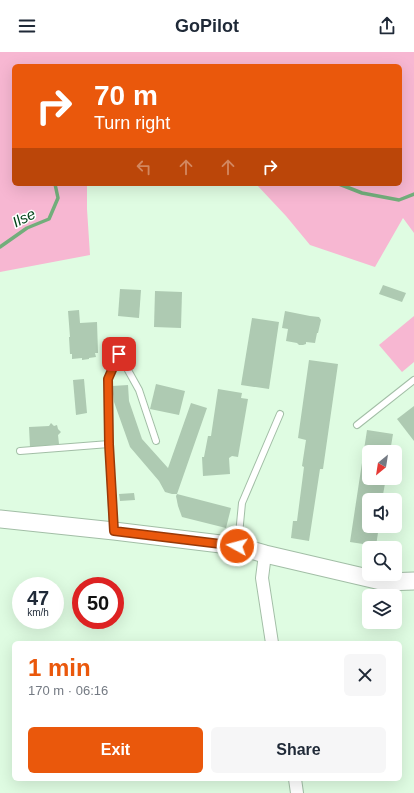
<!DOCTYPE html>
<meta charset="utf-8">
<style>
:root{--surface:#fff;--page:#f6f6f7;--text:#1f2937;--muted:#747a83;--accent:#ea580c}
body{margin:0;font-family:Helvetica,sans-serif;background:var(--page);color:var(--text);height:100vh;display:flex;flex-direction:column;font-size:15px;white-space:nowrap}
*{box-sizing:border-box;margin:0}
p{font-size:13px;color:var(--muted)}
.icon{flex:none;width:22px;height:22px;fill:none;stroke:currentColor;stroke-width:2;stroke-linecap:round;stroke-linejoin:round}
.map{position:relative;flex:1;overflow:hidden}
.details{position:absolute;left:12px;top:589px;width:390px;height:140px;display:flex;flex-direction:column;background:var(--surface);border-radius:6px;box-shadow:0 4px 16px #0002}
.details>*{flex:none}
.banner{position:absolute;left:12px;top:12px;width:390px;height:122px;border-radius:6px;box-shadow:0 4px 16px #0002;background:#ea580c;color:#fff;overflow:hidden}
.needle{width:26px;rotate:210deg}
.buttons{position:absolute;left:362px;top:393px;display:grid;gap:8px}
.buttons a{display:grid;place-items:center;width:40px;height:40px;border-radius:6px;background:var(--surface);box-shadow:0 4px 16px #0002;font-size:20px}
.speed{position:absolute;left:12px;top:525px;display:flex;gap:8px;font-size:20px;font-weight:700;text-align:center}
.speed>*{display:grid;place-content:center;width:52px;height:52px;border-radius:50%;background:var(--surface);box-shadow:0 4px 16px #0002;line-height:1}
.speed small{font-size:10px;font-weight:400}
.speed .limit{border:6px solid #d22;background:#fff;color:#111}
.pin{position:absolute;display:grid;place-items:center;width:34px;height:34px;color:#fff;margin:-17px;border-radius:8px;box-shadow:0 2px 6px #0006}
.me{position:absolute;width:44px;margin:-22px;rotate:277deg;stroke-linejoin:round;filter:drop-shadow(0 0 3px #0008)}
.turn{display:flex;align-items:center;gap:14px;height:84px;padding:0 16px;font-size:18px}
.turn .icon{width:52px;height:52px;stroke-width:2.5}
.turn b{display:block;font-size:28px;line-height:34px}
.lanes{display:flex;align-items:center;height:38px;padding:0 16px;background:#0003;justify-content:center;gap:20px;direction:ltr}
.lanes .off{opacity:.35}
.round{display:grid;place-items:center;flex:none;width:42px;height:42px;border-radius:6px;background:var(--page)}
.overview{display:flex;align-items:center;justify-content:space-between;height:68px;padding:0 16px}
h1{font-size:24px;font-weight:800;line-height:30px;color:var(--accent)}
.primary-button{display:flex;gap:8px;margin-top:auto;padding:8px 16px}
.primary-button a{flex:1;height:46px;border-radius:6px;background:var(--accent);color:#fff;font-size:16px;font-weight:800;line-height:46px;text-align:center}
.primary-button a+a{background:var(--page);color:var(--text)}
header{display:flex;justify-content:space-between;align-items:center;height:52px;padding:0 16px;background:var(--surface);font-size:18px;font-weight:800}
.map>svg:first-child{display:block}
</style>
<header><svg class="icon" aria-label="menu" viewBox="0 0 24 24"><path d="M4 6h16M4 12h16M4 18h16"/></svg>GoPilot<svg class="icon" aria-label="share" viewBox="0 0 24 24"><path d="M12 15V3M7 8l5-5 5 5M5 13v7h14v-7"/></svg></header>
<div class="map">
<svg width="414" height="741" viewBox="0 0 414 741">
<rect width="100%" height="100%" fill="#dffce2"/>
<!-- green -->
<g fill="#f7b7d2">
<path d="M0 0H414V181L403 166 375 215 310 193 286 164 256 132H400V14H14V132H87V157L90 203 0 220Z"/>
<path d="M414 264V310L402 320 379 293Z"/>
</g>
<g fill="none" stroke-linecap="round" stroke-linejoin="round">
<!-- stream -->
<g stroke="#72ae7b" stroke-width="3.5">
<path d="M339 132 362 141 399 148 414 142"/>
<path d="M0 195 27 176 49 167 58 146 55 132"/>
</g>
</g>
<!-- building -->
<g fill="#aecab2">
<path d="M383 233 406 241 402 250 379 242Z"/>
<path d="M120 237 141 238 139 266 118 264Z"/>
<path d="M155 239 182 240 181 276 154 275Z"/>
<path d="M79 258 80 271 97 270 98 301H95L96 305 89 306V307L82 308V306L72 307V302H70L69 285H70L68 259Z"/>
<path d="M285 259 310 264 319 265 321 268 318 281H317L315 291 306 290V292L303 293H299L297 291 286 289 288 277 282 276Z"/>
<path d="M252 266 279 270 269 337 241 333Z"/>
<path d="M309 308 338 312 323 417H320L309 489 291 486 293 469H297L304 415 302 414 306 388 298 386Z"/>
<path d="M84 327 87 361 76 363 73 328Z"/>
<path d="M156 332 185 339 179 363 150 357Z"/>
<path d="M128 333 129 349 142 387 168 416 191 351 207 356 177 442H172L165 440 159 429 130 395 114 350 112 334Z"/>
<path d="M218 337 242 341 241 346 248 347 238 405 232 404 229 406 230 422 203 424 202 405H204L208 384H211Z"/>
<path d="M414 354V389L397 367Z"/>
<path d="M51 371 54 374 57 373 58 377 61 380 58 383 59 392 30 395 29 375 49 374Z"/>
<path d="M367 378 393 382 390 400H369V426H386L382 448H369V474H379L376 494 350 490Z"/>
<path d="M134 441 135 448 120 449 119 442Z"/>
<path d="M177 442 231 456 226 476 182 465 178 454 176 444Z"/>
</g>
<g fill="none" stroke-linecap="round" stroke-linejoin="round">
<defs>
<g id="lane">
<path d="M357 373 414 328"/>
<path d="M20 399 109 392"/>
<path d="M113 477 109 392 108 327 119 302 139 338 156 389"/>
<path d="M238 493 242 451 280 362"/>
</g>
<g id="street">
<path d="M265 502 262 526 272 591"/>
<path d="M295 727 297 741"/>
</g>
<path id="secondary" d="M0 467 114 479 237 494 265 502 385 530 414 529"/>
</defs>
<!-- lane casing -->
<use href="#lane" stroke="#a2bea6" stroke-width="8"/>
<!-- street casing -->
<use href="#street" stroke="#a2bea6" stroke-width="14"/>
<!-- secondary casing -->
<use href="#secondary" stroke="#a2bea6" stroke-width="19"/>
<!-- lane -->
<use href="#lane" stroke="#fff" stroke-width="6"/>
<!-- street -->
<use href="#street" stroke="#fff" stroke-width="12"/>
<!-- secondary -->
<use href="#secondary" stroke="#fff" stroke-width="17"/>
</g>
<g fill="none" stroke-linecap="round" stroke-linejoin="round">
<defs>
<path id="route" d="M119 302 108 327 109 392 114 479 237 494"/>
</defs>
<!-- route casing -->
<use href="#route" stroke="#983908" stroke-width="10"/>
<!-- route -->
<use href="#route" stroke="#ea580c" stroke-width="7"/>
</g>
<g text-anchor="middle" stroke-width="3" stroke-linejoin="round" paint-order="stroke">
<!-- water labels -->
<g font-size="15" font-style="italic" fill="#024218" stroke="#fff">
<text transform="translate(24 166) rotate(-27)" y="5">Ilse</text>
</g>
</g>
</svg>
<div class="buttons">
<a><svg class="needle" viewBox="-14 -14 28 28"><path d="M0-13l5 13h-10z" fill="#e53935"/><path d="M0 13l5-13h-10z" fill="#747a83"/></svg></a>
<a><svg class="icon" aria-label="sound" viewBox="0 0 24 24"><path d="M4 9h4l5-4v14l-5-4H4zM17 9q2 3 0 6"/></svg></a>
<a><svg class="icon" aria-label="search" viewBox="0 0 24 24"><circle cx="10" cy="10" r="6"/><path d="M15 15l6 6"/></svg></a>
<a><svg class="icon" aria-label="layers" viewBox="0 0 24 24"><path d="M12 4l9 5-9 5-9-5zM3 14l9 5 9-5"/></svg></a>
</div>
<div class="speed"><div>47<small>km/h</small></div><div class="limit">50</div></div>
<div class="pin" style="left:119px;top:302px;background:#d93025"><svg class="icon" aria-label="arrive" viewBox="0 0 24 24"><path d="M6 21V4h12l-3 4 3 4H6"/></svg></div>
<svg class="me" style="left:237px;top:494px" viewBox="-20 -20 40 40"><circle r="17" fill="#ea580c" stroke="#fff" stroke-width="3"/><path d="M0-11L8 9 0 5-8 9z" fill="#fff"/></svg>
<div class="banner">
<div class="turn"><svg class="icon" aria-label="right" viewBox="0 0 24 24"><path d="M7 20v-9h11M14 6l5 5-5 5"/></svg><div><b>70 m</b>Turn right</div></div>
<div class="lanes"><svg class="icon off" aria-label="left" viewBox="0 0 24 24"><path d="M17 20v-9H6M10 6l-5 5 5 5"/></svg><svg class="icon off" aria-label="ahead" viewBox="0 0 24 24"><path d="M12 20V5M6 11l6-6 6 6"/></svg><svg class="icon off" aria-label="ahead" viewBox="0 0 24 24"><path d="M12 20V5M6 11l6-6 6 6"/></svg><svg class="icon" aria-label="right" viewBox="0 0 24 24"><path d="M7 20v-9h11M14 6l5 5-5 5"/></svg></div>
</div>
<section class="details">
<div class="overview"><div><h1>1 min</h1><p>170 m · 06:16</p></div><a class="round"><svg class="icon" aria-label="close" viewBox="0 0 24 24"><path d="M6 6l12 12M18 6L6 18"/></svg></a></div>
<div class="primary-button"><a>Exit</a><a>Share</a></div>
</section>
</div>
